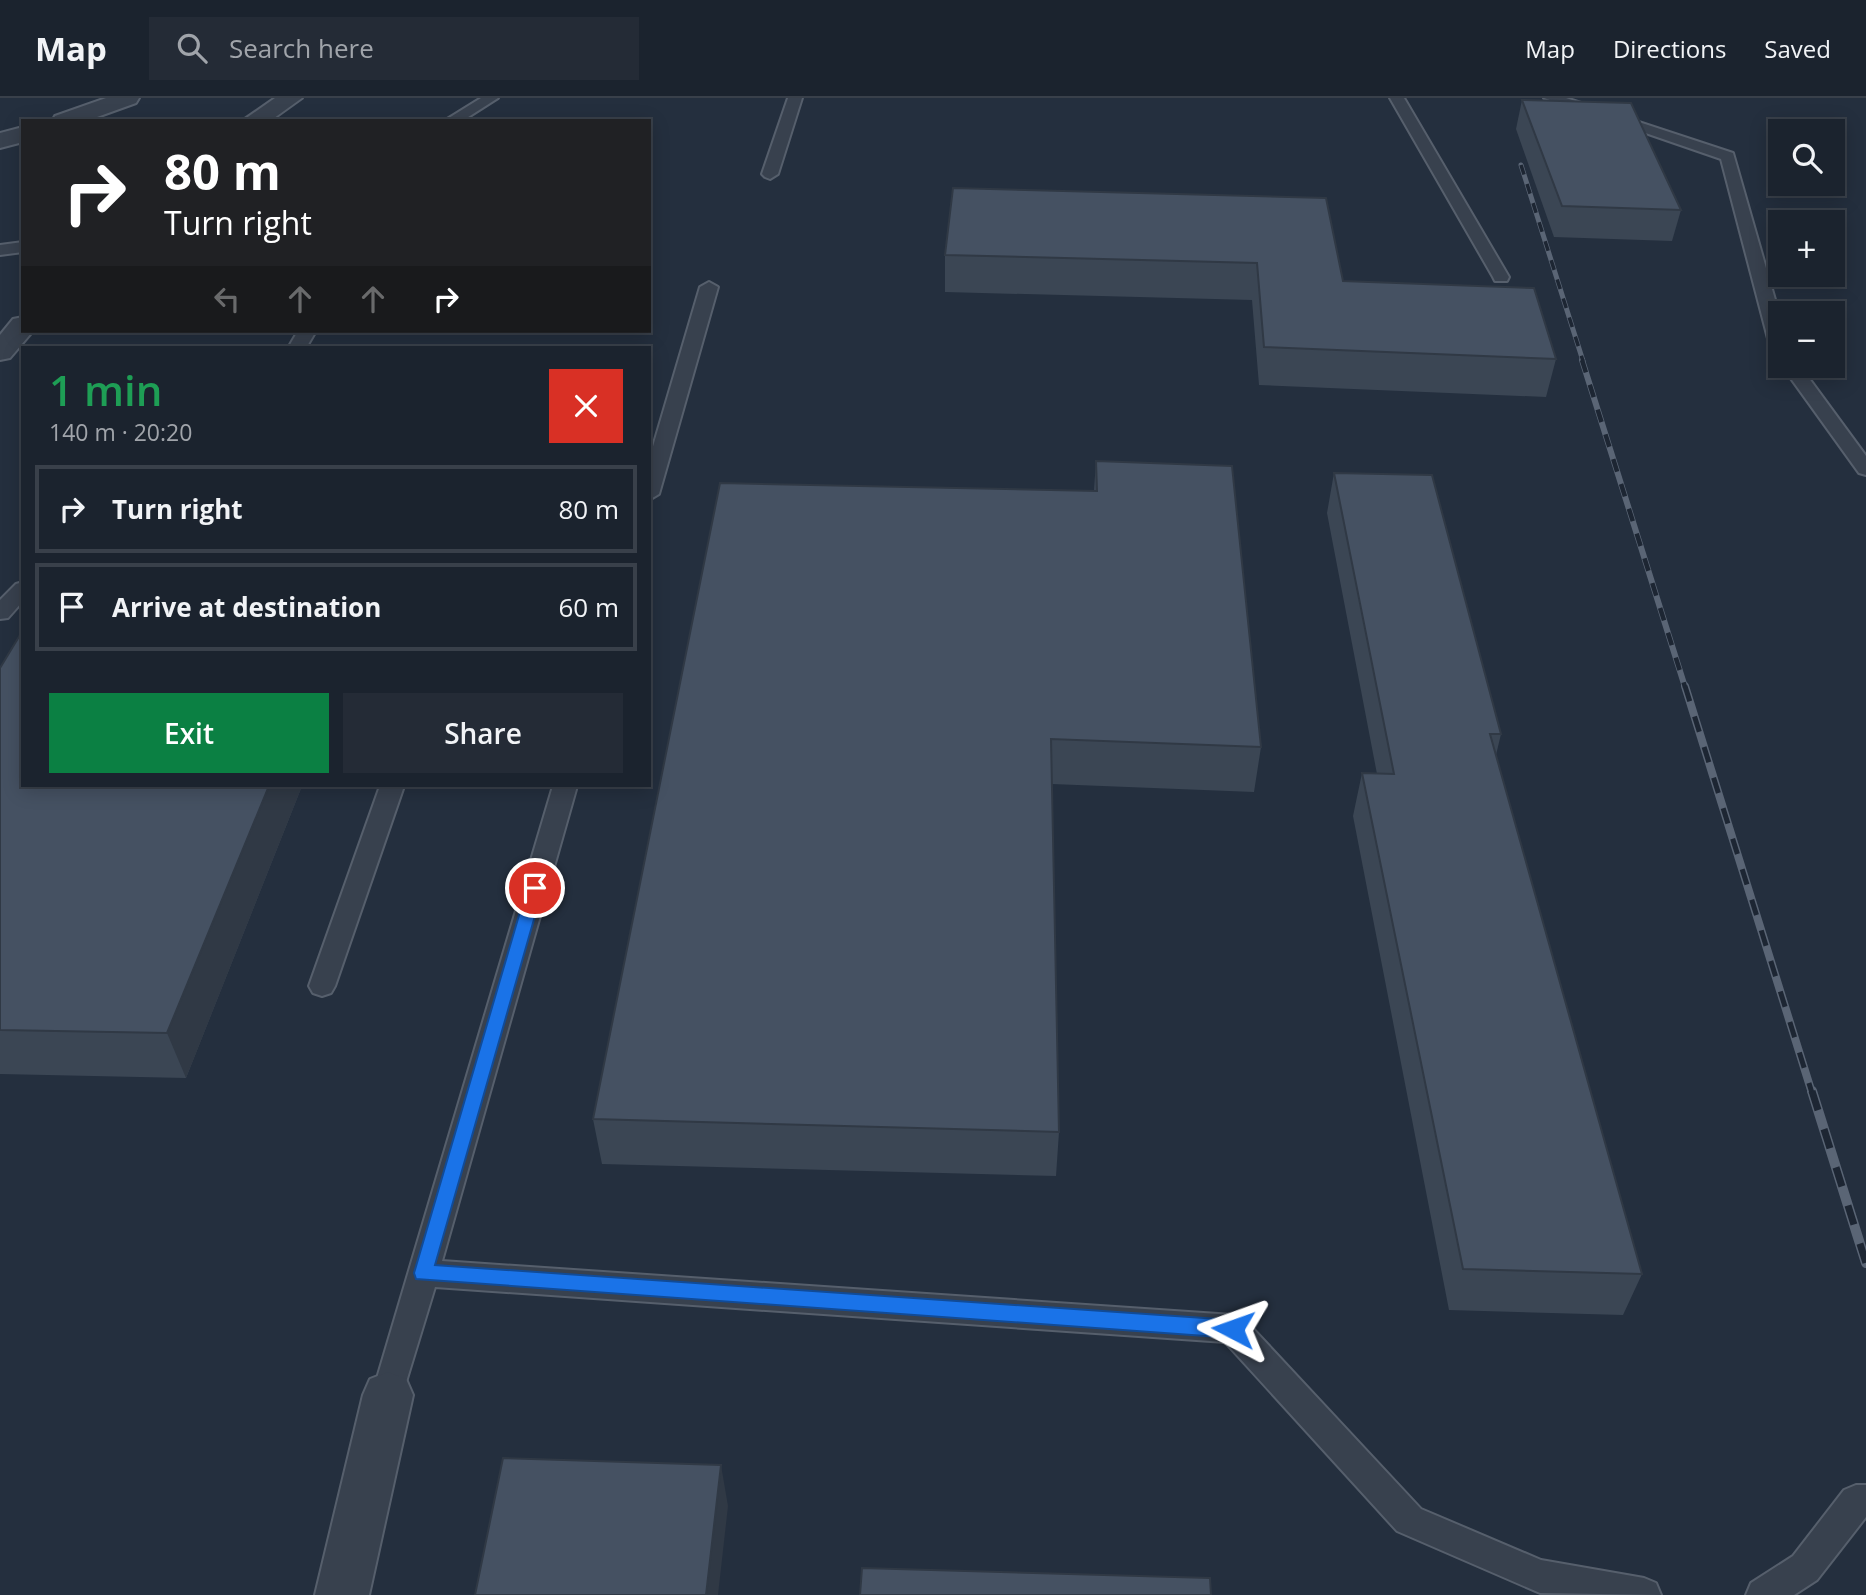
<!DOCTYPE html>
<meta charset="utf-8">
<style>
:root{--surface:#1b232e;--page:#242b36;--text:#f1f3f6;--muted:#a0a4aa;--line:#39404a;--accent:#0b8043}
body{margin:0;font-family:"Open Sans",sans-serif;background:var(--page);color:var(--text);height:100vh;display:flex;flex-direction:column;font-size:26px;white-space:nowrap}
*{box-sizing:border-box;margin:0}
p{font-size:23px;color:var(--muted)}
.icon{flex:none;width:38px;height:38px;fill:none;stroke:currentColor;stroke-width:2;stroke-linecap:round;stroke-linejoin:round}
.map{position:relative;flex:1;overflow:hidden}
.details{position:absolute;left:21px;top:248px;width:630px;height:441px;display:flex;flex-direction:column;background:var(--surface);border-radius:0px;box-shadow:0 4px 18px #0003,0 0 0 2px var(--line)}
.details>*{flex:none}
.hud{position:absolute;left:21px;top:21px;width:630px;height:214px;border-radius:0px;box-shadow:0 4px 18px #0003,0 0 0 2px var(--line);background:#202124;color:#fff;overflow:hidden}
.tools{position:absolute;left:1768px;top:21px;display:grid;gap:14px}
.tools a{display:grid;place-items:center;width:77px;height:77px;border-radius:0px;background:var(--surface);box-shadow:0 4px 18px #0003,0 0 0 2px var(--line);font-size:35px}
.pin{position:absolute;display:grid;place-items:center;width:60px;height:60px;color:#fff;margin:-30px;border:4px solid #fff;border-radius:50%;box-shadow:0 2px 7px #0007}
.me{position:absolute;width:77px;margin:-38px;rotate:274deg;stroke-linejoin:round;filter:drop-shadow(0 0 5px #0008)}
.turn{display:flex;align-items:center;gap:24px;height:147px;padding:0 28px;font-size:32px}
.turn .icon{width:91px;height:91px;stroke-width:2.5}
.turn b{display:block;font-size:49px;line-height:60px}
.lanes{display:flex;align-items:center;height:66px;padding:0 28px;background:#0003;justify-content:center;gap:35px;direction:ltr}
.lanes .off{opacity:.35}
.round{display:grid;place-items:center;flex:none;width:74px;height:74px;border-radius:0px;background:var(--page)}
.head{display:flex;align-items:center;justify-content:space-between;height:119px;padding:0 28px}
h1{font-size:42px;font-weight:600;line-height:52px;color:#1e9e55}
.button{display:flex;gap:14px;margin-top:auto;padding:14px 28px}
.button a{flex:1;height:80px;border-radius:0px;background:var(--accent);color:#fff;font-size:28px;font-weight:600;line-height:80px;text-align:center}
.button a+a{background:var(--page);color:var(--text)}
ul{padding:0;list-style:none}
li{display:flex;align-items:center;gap:21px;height:88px;margin:0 14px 10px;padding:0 14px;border:4px solid var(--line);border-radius:0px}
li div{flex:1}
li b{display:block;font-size:26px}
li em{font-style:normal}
header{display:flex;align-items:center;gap:42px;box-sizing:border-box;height:98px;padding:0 35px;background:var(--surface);border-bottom:2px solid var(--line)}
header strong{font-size:33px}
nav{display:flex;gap:38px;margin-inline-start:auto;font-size:24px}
.search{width:490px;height:63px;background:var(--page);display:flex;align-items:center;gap:18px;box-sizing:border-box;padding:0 24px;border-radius:0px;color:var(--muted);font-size:26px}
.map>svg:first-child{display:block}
</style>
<header>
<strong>Map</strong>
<div class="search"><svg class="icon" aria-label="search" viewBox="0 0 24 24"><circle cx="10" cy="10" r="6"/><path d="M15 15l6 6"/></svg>Search here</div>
<nav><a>Map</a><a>Directions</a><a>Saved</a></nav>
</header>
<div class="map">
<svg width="1866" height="1497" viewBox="0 0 1866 1497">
<rect width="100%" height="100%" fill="#242f3e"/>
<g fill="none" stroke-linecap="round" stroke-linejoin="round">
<defs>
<g id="service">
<path d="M481 0H498L462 23H444Z"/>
<path d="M788 0H802L778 76 770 81 765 79 762 76Z"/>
<path d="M1390 0H1404L1509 179 1507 183H1495L1493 179Z"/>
<path d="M1544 0H1566L1733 55 1780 219V257L1771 252 1721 61Z"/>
<path d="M23 144V154L0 157V147Z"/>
<path d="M709 184 718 189 659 396 649 402V362L700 189Z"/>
<path d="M298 233H316L306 250H288Z"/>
<path d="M1782 268H1800L1866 358V377L1859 375Z"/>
<path d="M23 484V503L8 520 0 521V502L16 486Z"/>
<path d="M380 688H404L335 888 331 895 322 898 313 895 309 888Z"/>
<path d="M553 688H577L442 1163 1233 1217 1244 1221 1421 1411 1541 1462 1644 1480 1656 1485 1661 1497 1540 1495 1397 1433 1225 1244 435 1189 399 1307 388 1311 377 1307 372 1297Z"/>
<path d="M1856 1387H1866V1419L1817 1482 1794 1497H1746L1751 1485 1793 1458 1844 1392Z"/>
</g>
<g id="minor">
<path d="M106 0H139L136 5 86 23H52L55 18Z"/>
<path d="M23 29V44L0 50V35Z"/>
<path d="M388 1274 406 1281 413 1297 369 1497H315L363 1297 370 1281Z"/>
</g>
<g id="tertiary">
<path d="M275 0H302L270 23H242Z"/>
<path d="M23 219V233H33L10 260 0 262V237L13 221Z"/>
</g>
</defs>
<!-- service casing -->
<use href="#service" stroke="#565f6c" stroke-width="4"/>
<!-- minor casing -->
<use href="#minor" stroke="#565f6c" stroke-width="4"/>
<!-- tertiary casing -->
<use href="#tertiary" stroke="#565f6c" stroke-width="4"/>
<!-- service -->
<use href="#service" fill="#38414e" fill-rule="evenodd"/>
<!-- minor -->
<use href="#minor" fill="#38414e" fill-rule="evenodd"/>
<!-- tertiary -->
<use href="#tertiary" fill="#38414e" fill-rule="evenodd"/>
<defs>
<path id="rail-far3" d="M1521 67 1583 263"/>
<path id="rail-far2" d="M1582 262 1685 589"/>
<path id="rail-far1" d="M1685 588 1812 995"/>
<path id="rail" d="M1812 993 1866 1165"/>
</defs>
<!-- rail-far3 casing -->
<use href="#rail-far3" stroke="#5a6575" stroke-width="5"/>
<!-- rail-far2 casing -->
<use href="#rail-far2" stroke="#5a6575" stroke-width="6"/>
<!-- rail-far1 casing -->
<use href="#rail-far1" stroke="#5a6575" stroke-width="8"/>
<!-- rail casing -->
<use href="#rail" stroke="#5a6575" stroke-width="10"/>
<!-- rail-far3 -->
<use href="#rail-far3" stroke="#1d2633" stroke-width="3.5" stroke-dasharray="10" stroke-linecap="butt"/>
<!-- rail-far2 -->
<use href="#rail-far2" stroke="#1d2633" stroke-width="4.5" stroke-dasharray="13" stroke-linecap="butt"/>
<!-- rail-far1 -->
<use href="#rail-far1" stroke="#1d2633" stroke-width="5" stroke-dasharray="16" stroke-linecap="butt"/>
<!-- rail -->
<use href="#rail" stroke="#1d2633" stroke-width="7" stroke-dasharray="20" stroke-linecap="butt"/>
</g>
<!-- wall -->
<g fill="#3b4654">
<path d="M1522 2 1681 112 1672 143 1554 139 1516 31Z"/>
<path d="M953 90 1343 183 1556 261 1546 299 1259 287 1252 202 945 194V157Z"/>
<path d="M1096 363 1261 649 1254 694 1052 686 1059 1034 1056 1078 602 1066 593 1021 1094 392Z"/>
<path d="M1334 375 1501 636 1496 657 1642 1176 1623 1217 1449 1212 1353 718 1362 675 1377 676 1327 415Z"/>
<path d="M0 570 23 688H302L186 980 0 976Z"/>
</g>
<!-- shaded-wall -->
<g fill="#303945">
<path d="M269 688H302L186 980 167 935Z"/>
<path d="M721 1367 728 1408 718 1497H706Z"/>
</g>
<!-- building -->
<g fill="#455162" stroke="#303945" stroke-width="2">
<path d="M1522 2 1631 5 1681 112 1562 108Z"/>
<path d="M953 90 1326 100 1343 183 1534 190 1556 261 1264 249 1257 165 945 157Z"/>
<path d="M1096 363 1232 368 1261 649 1051 641 1059 1034 593 1021 720 385 1097 393Z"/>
<path d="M1334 375 1432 377 1501 636H1490L1642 1176 1463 1171 1362 675 1394 676Z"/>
<path d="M23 532V688H269L167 935 0 932V570Z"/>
<path d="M503 1360 721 1367 706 1497H475Z"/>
<path d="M862 1470 1210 1480 1211 1497H860Z"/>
</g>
<!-- route -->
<path fill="#1a73e8" stroke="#114b97" stroke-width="2" d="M535 785 543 790 435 1167 1233 1222 1240 1225 1243 1231 1240 1238 1233 1240 416 1181 414 1175 527 790Z"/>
</svg>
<div class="tools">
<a><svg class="icon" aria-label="search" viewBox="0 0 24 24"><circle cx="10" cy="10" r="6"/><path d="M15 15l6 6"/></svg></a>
<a>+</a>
<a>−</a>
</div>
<div class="pin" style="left:535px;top:790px;background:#d93025"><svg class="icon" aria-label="arrive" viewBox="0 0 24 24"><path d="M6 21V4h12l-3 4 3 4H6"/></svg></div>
<svg class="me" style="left:1233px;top:1231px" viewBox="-20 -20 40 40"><path d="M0-17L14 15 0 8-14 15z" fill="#1a73e8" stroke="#fff" stroke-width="4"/></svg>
<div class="hud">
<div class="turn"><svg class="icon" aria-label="right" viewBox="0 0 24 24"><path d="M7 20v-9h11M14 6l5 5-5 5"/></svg><div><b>80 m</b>Turn right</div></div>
<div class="lanes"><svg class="icon off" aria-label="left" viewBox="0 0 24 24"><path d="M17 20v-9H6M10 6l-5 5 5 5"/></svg><svg class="icon off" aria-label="ahead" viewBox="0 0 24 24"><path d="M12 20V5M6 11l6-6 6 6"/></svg><svg class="icon off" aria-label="ahead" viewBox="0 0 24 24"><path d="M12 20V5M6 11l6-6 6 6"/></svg><svg class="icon" aria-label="right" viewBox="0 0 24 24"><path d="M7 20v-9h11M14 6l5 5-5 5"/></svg></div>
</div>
<section class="details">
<div class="head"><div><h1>1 min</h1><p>140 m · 20:20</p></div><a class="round" style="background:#d93025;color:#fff"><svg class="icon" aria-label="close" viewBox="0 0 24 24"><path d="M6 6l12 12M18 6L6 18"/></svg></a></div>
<ul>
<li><svg class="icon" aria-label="right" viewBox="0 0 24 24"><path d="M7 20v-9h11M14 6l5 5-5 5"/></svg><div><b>Turn right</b></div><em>80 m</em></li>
<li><svg class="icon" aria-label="arrive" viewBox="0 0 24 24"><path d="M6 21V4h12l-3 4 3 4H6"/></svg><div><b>Arrive at destination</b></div><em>60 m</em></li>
</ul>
<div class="button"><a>Exit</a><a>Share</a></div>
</section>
</div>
